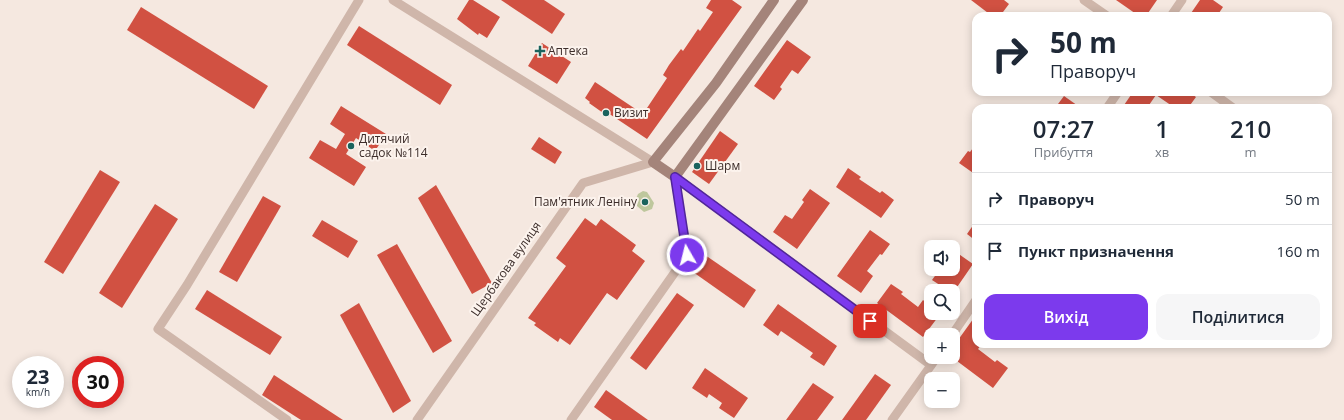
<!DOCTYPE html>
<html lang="uk">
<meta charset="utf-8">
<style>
:root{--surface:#fff;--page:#f6f6f7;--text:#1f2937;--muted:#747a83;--line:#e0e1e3;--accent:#7c3aed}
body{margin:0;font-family:"Open Sans",sans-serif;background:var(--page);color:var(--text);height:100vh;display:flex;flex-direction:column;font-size:15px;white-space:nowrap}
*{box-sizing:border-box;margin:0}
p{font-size:13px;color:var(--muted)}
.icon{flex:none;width:22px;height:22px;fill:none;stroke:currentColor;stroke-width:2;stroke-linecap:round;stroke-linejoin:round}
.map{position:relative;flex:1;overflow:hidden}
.sheet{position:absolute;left:972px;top:104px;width:360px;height:244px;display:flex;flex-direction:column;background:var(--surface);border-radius:12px;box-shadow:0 2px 10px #0003}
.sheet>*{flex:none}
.top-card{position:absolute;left:972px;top:12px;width:360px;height:84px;border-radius:12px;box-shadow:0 2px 10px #0003;background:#fff;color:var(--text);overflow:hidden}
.controls{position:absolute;left:924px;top:240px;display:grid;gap:8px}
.controls a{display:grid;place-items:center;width:36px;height:36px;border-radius:8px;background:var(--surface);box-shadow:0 2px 10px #0003;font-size:20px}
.speed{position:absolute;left:12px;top:356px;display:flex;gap:8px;font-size:20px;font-weight:700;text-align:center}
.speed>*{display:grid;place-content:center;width:52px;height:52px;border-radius:50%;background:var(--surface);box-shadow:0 2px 10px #0003;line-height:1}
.speed small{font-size:10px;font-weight:400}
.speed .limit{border:6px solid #d22;background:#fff;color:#111}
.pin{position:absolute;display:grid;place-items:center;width:34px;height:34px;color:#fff;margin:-17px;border-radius:8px;box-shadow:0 2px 6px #0006}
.me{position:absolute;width:44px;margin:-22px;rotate:352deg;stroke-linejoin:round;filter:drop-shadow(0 0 3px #0008)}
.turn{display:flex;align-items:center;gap:14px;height:84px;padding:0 12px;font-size:18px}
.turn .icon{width:52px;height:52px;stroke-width:2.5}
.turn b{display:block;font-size:28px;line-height:34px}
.eta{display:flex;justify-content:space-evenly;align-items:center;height:68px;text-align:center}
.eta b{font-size:24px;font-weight:600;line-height:28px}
.primary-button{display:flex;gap:8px;margin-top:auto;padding:8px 12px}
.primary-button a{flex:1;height:46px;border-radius:12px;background:var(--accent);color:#fff;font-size:16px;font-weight:600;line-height:46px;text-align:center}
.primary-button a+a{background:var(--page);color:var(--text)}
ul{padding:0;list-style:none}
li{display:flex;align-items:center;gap:12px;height:52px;padding:0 12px;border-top:1px solid var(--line)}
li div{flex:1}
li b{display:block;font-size:15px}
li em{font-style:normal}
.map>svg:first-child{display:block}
</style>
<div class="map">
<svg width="1344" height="420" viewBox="0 0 1344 420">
<rect width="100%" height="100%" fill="#f5e8e0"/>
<!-- green -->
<path fill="#bec79d" d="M643 191 647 192 654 203 652 209 644 212 637 206 635 201 638 194Z"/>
<!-- building -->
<g fill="#d15142">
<path d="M469 0H473L500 17 487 38 479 33 478 35 457 19Z"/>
<path d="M501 0H544L565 14 552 34Z"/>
<path d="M711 0H732L742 7 647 139 608 113 606 115 589 103 590 102 585 98 595 82 643 114 667 78 663 75 669 65 681 49 683 51 698 29 700 31 713 12 706 8Z"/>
<path d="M971 0H1004L1009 4 1000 16H992Z"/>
<path d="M1116 0H1157L1146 16H1139Z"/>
<path d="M1200 0H1213L1223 7 1217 16H1189Z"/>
<path d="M141 7 268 86 254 109 127 30Z"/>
<path d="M359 26 452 85 440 105 347 45Z"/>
<path d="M787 40 811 57 798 74 792 70 780 87 782 89 774 100 754 86Z"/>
<path d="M542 43 571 62 557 84 528 66Z"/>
<path d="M1133 92H1189L1196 97 1188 108H1175L1156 95 1147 108H1122Z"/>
<path d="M1064 96 1081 108H1055Z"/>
<path d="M341 106 386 134 375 151 356 138 346 154 366 167 354 186 309 158 320 140 336 149 345 134 330 124Z"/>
<path d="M720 131 738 144 709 184 692 172Z"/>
<path d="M539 137 562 152 555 164 531 149Z"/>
<path d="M976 144V175L959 163 968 151 970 152Z"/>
<path d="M848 168 861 177 859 179 880 193 882 191 894 200 881 218 836 187Z"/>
<path d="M100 170 120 182 63 274 44 262Z"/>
<path d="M436 185 492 283 472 294 418 198Z"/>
<path d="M810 189 830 203 797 249 773 232 785 215 792 219 804 202 802 200Z"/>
<path d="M263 196 281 206 237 282 219 272Z"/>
<path d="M155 204 178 219 122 308 99 293Z"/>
<path d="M585 218 596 226 601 219 636 245 632 251 645 261 617 300 607 293 570 345 560 338 558 342 534 325 536 323 528 318 566 266 556 258Z"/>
<path d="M322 220 358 241 348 258 312 236Z"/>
<path d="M976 221V241L967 234Z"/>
<path d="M870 230 890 244 882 255 880 254 867 271 873 276 861 293 837 276Z"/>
<path d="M397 244 452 341 433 353 377 255Z"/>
<path d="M953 250 973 264 953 293V291H949L932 280 940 269H953Z"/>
<path d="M705 255 756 290 744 308 693 272Z"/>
<path d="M891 284 903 292 901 294 918 307 923 300 931 307V313H941L923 337 877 303Z"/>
<path d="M207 290 282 337 270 355 195 309Z"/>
<path d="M677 293 694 305 646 370 630 358Z"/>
<path d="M359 303 411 401 393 413 340 315Z"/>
<path d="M778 304 837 346 824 366 810 357 813 353 781 331 778 336 763 325Z"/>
<path d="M976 315V344H982L978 349 995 362 997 360 1008 368 993 388 953 358V347Z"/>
<path d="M705 368 748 398 734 418 719 408 722 403 709 394 707 398 692 388Z"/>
<path d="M875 374 891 385 866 420H842Z"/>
<path d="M274 375 343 420H301L262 395Z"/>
<path d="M813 383 834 397 817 420H786Z"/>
<path d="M606 390 648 420H612L594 407Z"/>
</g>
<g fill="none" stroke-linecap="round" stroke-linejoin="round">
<!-- street -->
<g stroke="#cfb6aa" stroke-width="9">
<path d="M393 0 653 162"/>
<path d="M1084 0 1107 16"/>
<path d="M1171 16 1182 0"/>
<path d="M1211 92 1233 108"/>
<path d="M1107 108 1118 92"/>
<path d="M675 177 931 365"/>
<path d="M952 335 976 300"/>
<path d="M287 420 158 329 187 285 359 0"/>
<path d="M417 420 583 183 653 162"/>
<path d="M571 420 687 255 675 177"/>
<path d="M892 420 937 357"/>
</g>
<!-- secondary -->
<path stroke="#a4847a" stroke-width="10" d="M774 0 716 83 653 162 675 177 803 0"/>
</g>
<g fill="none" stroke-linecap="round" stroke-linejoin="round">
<defs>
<path id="route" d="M687 255 675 177 870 321"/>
</defs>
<!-- route casing -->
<use href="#route" stroke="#51269a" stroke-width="10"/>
<!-- route -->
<use href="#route" stroke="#7c3aed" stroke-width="7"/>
</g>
<!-- markers -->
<g fill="#1a635d" stroke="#fcf3ed" stroke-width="1.5">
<path d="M538 45h4v4h4v4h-4v4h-4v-4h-4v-4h4z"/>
<circle cx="606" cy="113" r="4"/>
<circle cx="351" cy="146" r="4"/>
<circle cx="697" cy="166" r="4"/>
<circle cx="645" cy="202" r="4"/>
</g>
<g text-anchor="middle" stroke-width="4" stroke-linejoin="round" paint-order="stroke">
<!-- poi labels -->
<g font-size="12" fill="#3c2d2a" stroke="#fcf3ed" text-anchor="start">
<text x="548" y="55">Аптека</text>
<text x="614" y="117">Визит</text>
<text x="359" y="143">Дитячий<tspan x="359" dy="14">садок №114</tspan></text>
<text x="705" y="170">Шарм</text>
<text x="637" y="206" text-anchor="end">Пам'ятник Леніну</text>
</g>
<!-- street labels -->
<g font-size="12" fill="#3c2d2a" stroke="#fcf3ed">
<text transform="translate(506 269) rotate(-55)" y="4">Щербакова вулиця</text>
</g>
</g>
</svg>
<div class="controls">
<a><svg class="icon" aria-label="sound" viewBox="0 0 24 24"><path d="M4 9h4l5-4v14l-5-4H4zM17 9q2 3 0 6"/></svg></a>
<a><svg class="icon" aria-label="search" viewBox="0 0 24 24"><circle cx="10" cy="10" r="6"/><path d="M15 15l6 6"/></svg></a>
<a>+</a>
<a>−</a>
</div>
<div class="speed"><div>23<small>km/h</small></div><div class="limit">30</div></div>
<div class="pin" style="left:870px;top:321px;background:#d93025"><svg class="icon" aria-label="arrive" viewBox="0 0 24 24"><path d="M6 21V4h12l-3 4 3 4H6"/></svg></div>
<svg class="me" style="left:687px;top:255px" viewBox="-20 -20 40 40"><circle r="17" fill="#7c3aed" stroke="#fff" stroke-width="3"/><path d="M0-11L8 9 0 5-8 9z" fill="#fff"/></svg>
<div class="top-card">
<div class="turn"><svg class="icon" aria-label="right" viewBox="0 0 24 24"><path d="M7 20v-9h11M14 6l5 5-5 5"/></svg><div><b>50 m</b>Праворуч</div></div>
</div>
<section class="sheet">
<div class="eta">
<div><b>07:27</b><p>Прибуття</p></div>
<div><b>1</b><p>хв</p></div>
<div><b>210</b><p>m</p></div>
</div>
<ul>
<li><svg class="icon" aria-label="right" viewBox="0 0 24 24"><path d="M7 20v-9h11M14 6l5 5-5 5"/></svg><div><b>Праворуч</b></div><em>50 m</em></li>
<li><svg class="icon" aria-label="arrive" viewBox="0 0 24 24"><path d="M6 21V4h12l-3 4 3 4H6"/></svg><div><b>Пункт призначення</b></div><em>160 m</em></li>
</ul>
<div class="primary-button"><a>Вихід</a><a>Поділитися</a></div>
</section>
</div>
